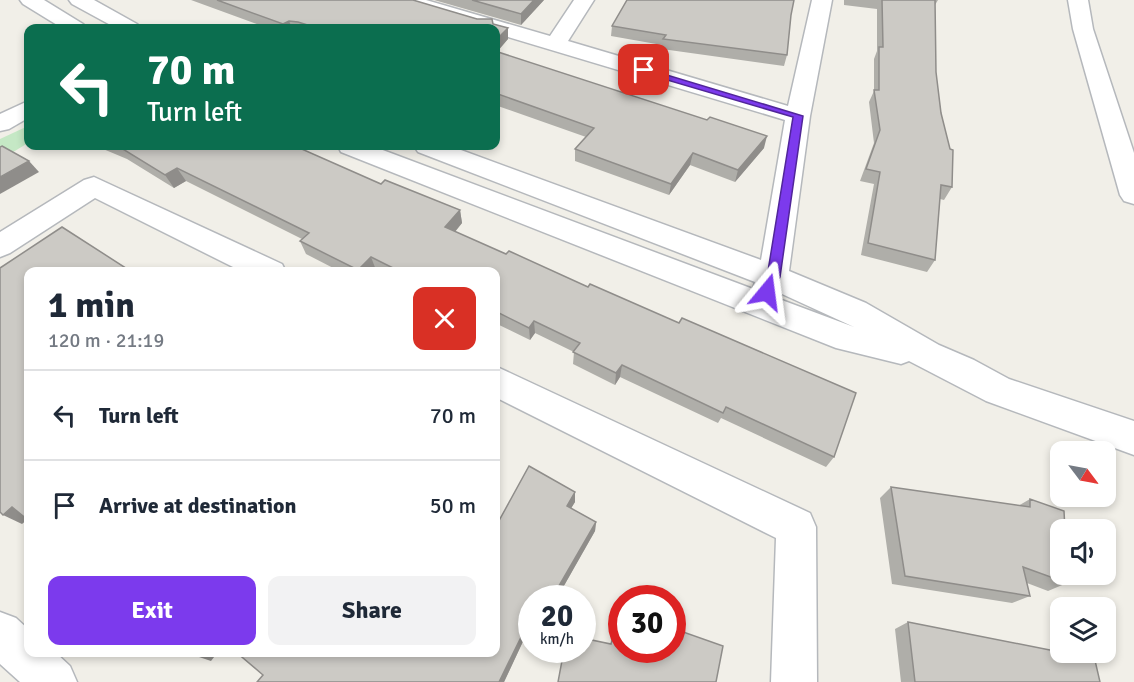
<!DOCTYPE html>
<meta charset="utf-8">
<style>
:root{--surface:#fff;--page:#f2f2f3;--text:#1f2937;--muted:#747a83;--line:#e0e1e3;--accent:#7c3aed}
body{margin:0;font-family:Signika,sans-serif;background:var(--page);color:var(--text);height:100vh;display:flex;flex-direction:column;font-size:22px;white-space:nowrap}
*{box-sizing:border-box;margin:0}
p{font-size:20px;color:var(--muted)}
.icon{flex:none;width:33px;height:33px;fill:none;stroke:currentColor;stroke-width:2;stroke-linecap:round;stroke-linejoin:round}
.map{position:relative;flex:1;overflow:hidden}
.side{position:absolute;left:24px;top:267px;width:476px;height:390px;display:flex;flex-direction:column;background:var(--surface);border-radius:12px;box-shadow:0 3px 9px #0003}
.side>*{flex:none}
.top-card{position:absolute;left:24px;top:24px;width:476px;height:126px;border-radius:12px;box-shadow:0 3px 9px #0003;background:#0b6e4f;color:#fff;overflow:hidden}
.needle{width:39px;rotate:122deg}
.fabs{position:absolute;left:1050px;top:441px;display:grid;gap:12px}
.fabs a{display:grid;place-items:center;width:66px;height:66px;border-radius:12px;background:var(--surface);box-shadow:0 3px 9px #0003;font-size:30px}
.speed{position:absolute;left:518px;top:585px;display:flex;gap:12px;font-size:30px;font-weight:700;text-align:center}
.speed>*{display:grid;place-content:center;width:78px;height:78px;border-radius:50%;background:var(--surface);box-shadow:0 3px 9px #0003;line-height:1}
.speed small{font-size:15px;font-weight:400}
.speed .limit{border:9px solid #d22;background:#fff;color:#111}
.pin{position:absolute;display:grid;place-items:center;width:51px;height:51px;color:#fff;margin:-26px;border-radius:12px;box-shadow:0 3px 9px #0006}
.me{position:absolute;width:66px;margin:-33px;rotate:16deg;stroke-linejoin:round;filter:drop-shadow(0 0 4px #0008)}
.turn{display:flex;align-items:center;gap:21px;height:126px;padding:0 24px;font-size:27px}
.turn .icon{width:78px;height:78px;stroke-width:2.5}
.turn b{display:block;font-size:42px;line-height:51px}
.round{display:grid;place-items:center;flex:none;width:63px;height:63px;border-radius:12px;background:var(--page)}
.headline{display:flex;align-items:center;justify-content:space-between;height:102px;padding:0 24px}
h1{font-size:36px;font-weight:700;line-height:45px}
.action{display:flex;gap:12px;margin-top:auto;padding:12px 24px}
.action a{flex:1;height:69px;border-radius:12px;background:var(--accent);color:#fff;font-size:24px;font-weight:700;line-height:69px;text-align:center}
.action a+a{background:var(--page);color:var(--text)}
ul{padding:0;list-style:none}
li{display:flex;align-items:center;gap:18px;height:90px;padding:0 24px;border-top:2px solid var(--line)}
li div{flex:1}
li b{display:block;font-size:22px}
li em{font-style:normal}
.map>svg:first-child{display:block}
</style>
<div class="map">
<svg width="1134" height="682" viewBox="0 0 1134 682">
<rect width="100%" height="100%" fill="#f1efe8"/>
<!-- green -->
<path fill="#c5e8c5" d="M28 126V143L0 160V139Z"/>
<g fill="none" stroke-linecap="round" stroke-linejoin="round">
<defs>
<g id="minor">
<path d="M20 0H44L83 24 86 28H62L23 4Z"/>
<path d="M69 0H94L137 24 140 28H116L72 4Z"/>
<path d="M395 0H426L550 36 574 0H594L568 41 788 106 812 0H832L810 116 789 271 866 303 939 345 974 360 1009 379 1134 421V455L986 401 909 361 901 364 836 348 341 152 338 146H372L753 289 755 282 418 152 414 146H450L761 260 785 120 495 33V28H479L398 4ZM782 294 854 327 779 299Z"/>
<path d="M1068 0H1088L1093 29 1134 153V204L1124 201 1120 195 1073 29Z"/>
<path d="M28 101V118L9 129 0 131V114Z"/>
<path d="M94 177 282 264 286 272H243L95 198 10 253 0 257V232L84 180Z"/>
<path d="M495 366 810 513 816 527 817 682H771L776 538 495 397Z"/>
<path d="M0 612 16 618 28 629V652H55L70 666 77 682H20L0 664Z"/>
</g>
</defs>
<!-- minor casing -->
<use href="#minor" stroke="#b5b8bc" stroke-width="3"/>
<!-- minor -->
<use href="#minor" fill="#fff" fill-rule="evenodd"/>
</g>
<!-- wall -->
<g fill="#afaea9">
<path d="M191 0H413L508 28V39L497 52 764 148 735 182 690 165 669 195 575 161V149L586 137 495 105V28H268Z"/>
<path d="M434 0H544L521 25Z"/>
<path d="M844 0H938L935 5 936 72 941 113 952 187 944 200 940 199 935 260 927 272 861 255 874 184 860 181 874 143 869 102 874 91V59L877 51V9L844 5Z"/>
<path d="M791 15 787 55 784 66 662 49V45L611 36 612 26Z"/>
<path d="M96 146H295L381 184 460 210 462 223 455 232 834 457 826 467 721 418 718 423 620 377 615 385 573 364 574 352 535 333 530 340 495 323V272H379L376 270 375 272H341L306 254 300 241 302 239 186 181 174 188 127 159Z"/>
<path d="M529 466 575 492V502L571 508 596 522 595 531 557 598H531V638L526 635 504 682H257L263 675 236 652H495V528Z"/>
<path d="M891 487 1018 506 1030 499 1067 583 1048 591 1027 583 1030 596 1012 603 892 584 880 498Z"/>
<path d="M908 622 1054 651 1060 649V652H1081L1100 682H901L895 629Z"/>
</g>
<!-- shaded-wall -->
<g fill="#8f8d8a">
<path d="M534 0H544L521 25V14Z"/>
<path d="M289 21 292 28H285L283 24Z"/>
<path d="M508 28V39L495 54V41Z"/>
<path d="M767 136 764 148 735 182 738 170Z"/>
<path d="M693 153 690 165 669 195 671 184Z"/>
<path d="M29 161 39 172 0 194V177Z"/>
<path d="M177 168 186 181 174 188 165 175Z"/>
<path d="M460 210 462 223 448 240 445 227Z"/>
<path d="M371 257 376 270 375 272H359L358 270Z"/>
<path d="M534 321 535 333 530 340 529 328Z"/>
<path d="M622 365 620 377 615 385 616 373Z"/>
<path d="M575 492V502L567 515V506Z"/>
<path d="M12 507 28 519 22 524 3 515Z"/>
<path d="M596 522 595 531 557 598H552Z"/>
<path d="M525 629 526 635 504 682H499Z"/>
<path d="M199 652H218L211 661 196 656Z"/>
</g>
<!-- building -->
<g fill="#cccac5" stroke="#8f8d8a" stroke-width="1.5">
<path d="M217 0H413L477 19H492L493 24 508 28 495 41V28H317L298 22 289 21 283 24Z"/>
<path d="M472 0H534L521 14Z"/>
<path d="M627 0H794L791 15 787 55 663 39 666 35 612 26Z"/>
<path d="M882 0H935L936 72 941 113 950 149 953 150 952 187 941 185 935 260 868 243 880 172 866 169 880 130 874 90H879V47H883Z"/>
<path d="M495 51 707 120 710 117 767 136 738 170 693 153 671 184 575 149 594 128 495 93Z"/>
<path d="M2 146 29 161 0 177V147Z"/>
<path d="M118 146H117H295L381 184 385 180 460 210 445 227 506 254 509 251 588 287 590 284 679 323 682 318 856 393 834 457 726 407 723 413 622 365 616 373 573 352 580 343 534 321 529 328 495 311V272H401L371 257 358 270 300 241 309 233 177 168 165 175Z"/>
<path d="M62 227 132 272H28V520L12 507 3 515 0 512V268Z"/>
<path d="M529 466 575 492 567 506 596 522 552 598H531V633L525 629 499 682H257L263 675 236 652H495V528Z"/>
<path d="M891 487 1030 507V499L1064 511 1065 530H1060V574H1066L1067 583 1023 567 1030 596 905 576Z"/>
<path d="M620 610 621 650H672V628L723 646 716 682H558L564 650H582V638L611 644Z"/>
<path d="M908 622 1065 653 1064 652H1081L1094 656 1100 682H915Z"/>
<path d="M191 652H199L196 656Z"/>
</g>
<!-- route -->
<path fill="#7c3aed" stroke="#51269a" stroke-width="1.5" d="M640 69H647L803 116 780 277 772 296H763L761 292 767 277 793 117 640 72Z"/>
</svg>
<div class="fabs">
<a><svg class="needle" viewBox="-14 -14 28 28"><path d="M0-13l5 13h-10z" fill="#e53935"/><path d="M0 13l5-13h-10z" fill="#747a83"/></svg></a>
<a><svg class="icon" aria-label="sound" viewBox="0 0 24 24"><path d="M4 9h4l5-4v14l-5-4H4zM17 9q2 3 0 6"/></svg></a>
<a><svg class="icon" aria-label="layers" viewBox="0 0 24 24"><path d="M12 4l9 5-9 5-9-5zM3 14l9 5 9-5"/></svg></a>
</div>
<div class="speed"><div>20<small>km/h</small></div><div class="limit">30</div></div>
<div class="pin" style="left:644px;top:70px;background:#d93025"><svg class="icon" aria-label="arrive" viewBox="0 0 24 24"><path d="M6 21V4h12l-3 4 3 4H6"/></svg></div>
<svg class="me" style="left:767px;top:292px" viewBox="-20 -20 40 40"><path d="M0-17L14 15 0 8-14 15z" fill="#7c3aed" stroke="#fff" stroke-width="4"/></svg>
<div class="top-card">
<div class="turn"><svg class="icon" aria-label="left" viewBox="0 0 24 24"><path d="M17 20v-9H6M10 6l-5 5 5 5"/></svg><div><b>70 m</b>Turn left</div></div>
</div>
<section class="side">
<div class="headline"><div><h1>1 min</h1><p>120 m · 21:19</p></div><a class="round" style="background:#d93025;color:#fff"><svg class="icon" aria-label="close" viewBox="0 0 24 24"><path d="M6 6l12 12M18 6L6 18"/></svg></a></div>
<ul>
<li><svg class="icon" aria-label="left" viewBox="0 0 24 24"><path d="M17 20v-9H6M10 6l-5 5 5 5"/></svg><div><b>Turn left</b></div><em>70 m</em></li>
<li><svg class="icon" aria-label="arrive" viewBox="0 0 24 24"><path d="M6 21V4h12l-3 4 3 4H6"/></svg><div><b>Arrive at destination</b></div><em>50 m</em></li>
</ul>
<div class="action"><a>Exit</a><a>Share</a></div>
</section>
</div>
